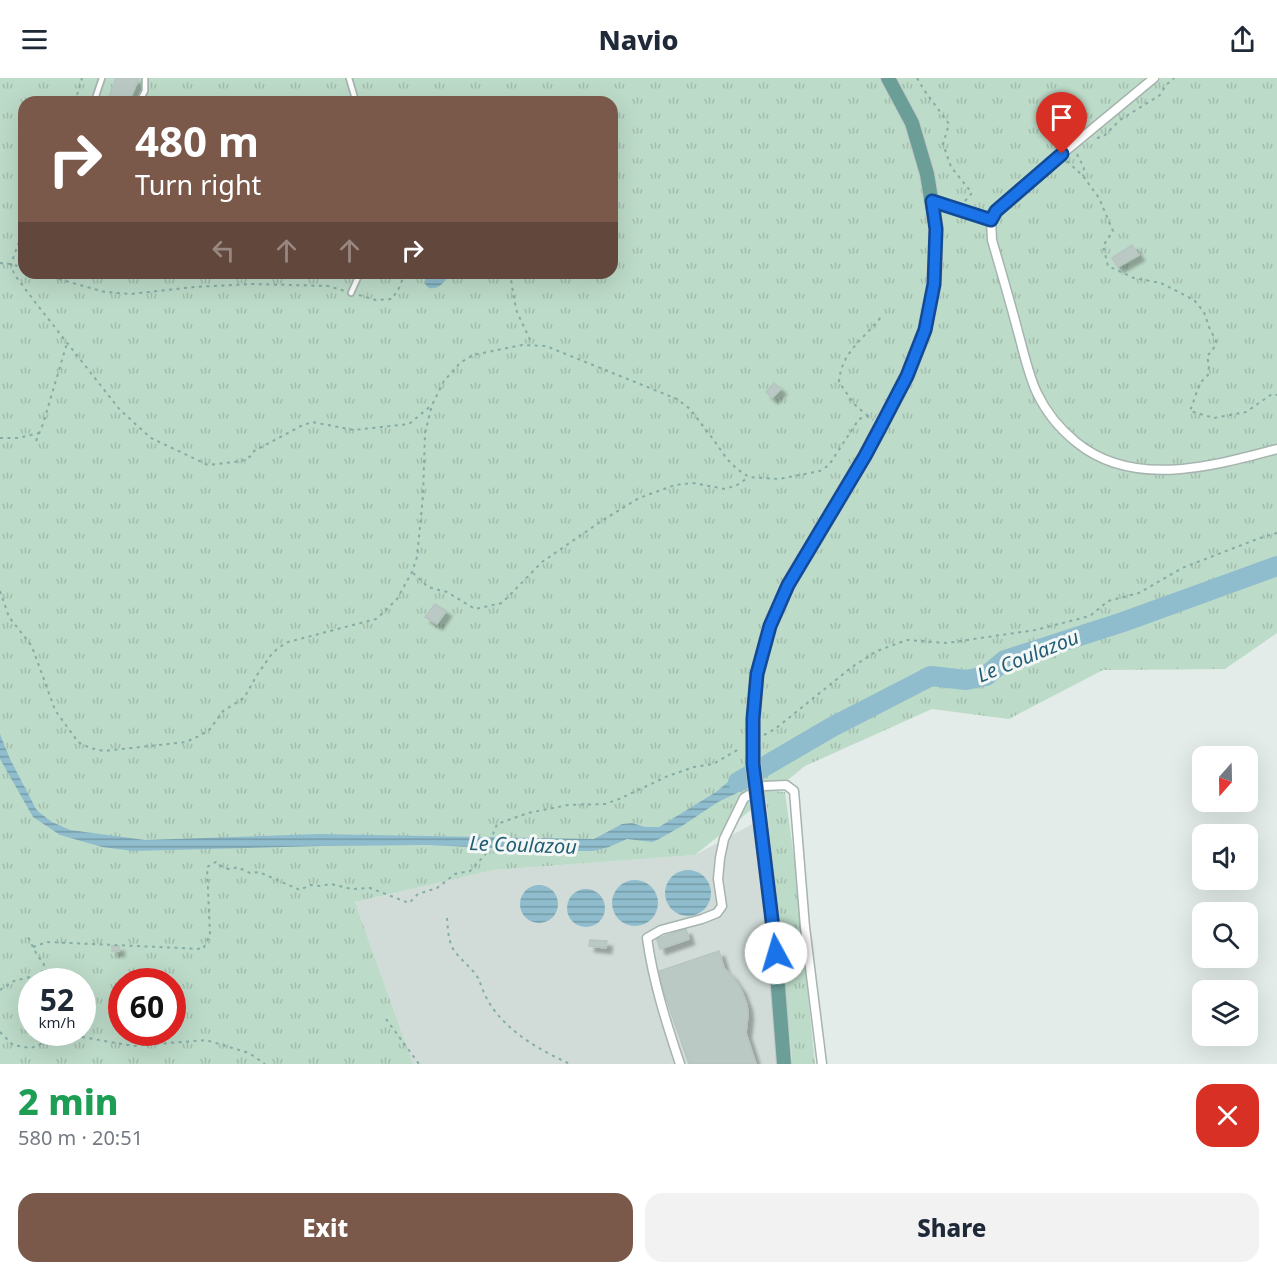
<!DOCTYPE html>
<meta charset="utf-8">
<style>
:root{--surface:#fff;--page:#f2f2f3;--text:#1f2937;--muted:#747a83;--accent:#7a594b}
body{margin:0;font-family:"Noto Sans",sans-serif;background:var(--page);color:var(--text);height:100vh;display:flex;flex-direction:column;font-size:22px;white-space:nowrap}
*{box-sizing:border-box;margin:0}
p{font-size:20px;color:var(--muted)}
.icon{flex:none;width:33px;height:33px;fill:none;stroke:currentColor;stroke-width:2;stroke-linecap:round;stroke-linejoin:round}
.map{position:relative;height:986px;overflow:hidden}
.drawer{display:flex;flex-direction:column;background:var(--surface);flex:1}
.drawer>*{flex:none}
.top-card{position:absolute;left:18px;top:18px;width:600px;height:183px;border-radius:18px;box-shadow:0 6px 24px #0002;background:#7a594b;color:#fff;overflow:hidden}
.needle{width:39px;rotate:200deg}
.controls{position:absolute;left:1192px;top:668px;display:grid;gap:12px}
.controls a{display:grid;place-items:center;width:66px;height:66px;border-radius:12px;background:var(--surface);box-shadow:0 6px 24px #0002;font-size:30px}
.speed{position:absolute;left:18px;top:890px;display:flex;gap:12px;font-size:30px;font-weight:700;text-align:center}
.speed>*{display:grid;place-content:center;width:78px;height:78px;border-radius:50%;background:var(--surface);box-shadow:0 6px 24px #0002;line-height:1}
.speed small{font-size:15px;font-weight:400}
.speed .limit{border:9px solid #d22;background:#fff;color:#111}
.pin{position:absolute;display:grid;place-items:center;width:51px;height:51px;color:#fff;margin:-62px -26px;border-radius:50% 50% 50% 0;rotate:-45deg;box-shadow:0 0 6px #0007}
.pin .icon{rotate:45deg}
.me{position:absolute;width:66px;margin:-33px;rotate:354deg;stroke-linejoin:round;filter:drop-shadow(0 0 4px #0008)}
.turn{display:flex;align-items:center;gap:21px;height:126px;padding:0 18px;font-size:27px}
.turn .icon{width:78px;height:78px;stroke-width:2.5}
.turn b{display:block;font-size:42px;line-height:51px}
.lanes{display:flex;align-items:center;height:57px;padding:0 18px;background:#0003;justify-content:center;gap:30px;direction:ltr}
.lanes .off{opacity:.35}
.round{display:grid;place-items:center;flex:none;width:63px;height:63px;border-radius:18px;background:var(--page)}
.headline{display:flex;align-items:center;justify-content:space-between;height:102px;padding:0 18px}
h1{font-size:36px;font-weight:800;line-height:45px;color:#1e9e55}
.button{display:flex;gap:12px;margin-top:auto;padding:12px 18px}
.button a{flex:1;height:69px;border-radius:18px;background:var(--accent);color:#fff;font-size:24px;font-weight:800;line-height:69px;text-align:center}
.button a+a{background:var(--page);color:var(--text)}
header{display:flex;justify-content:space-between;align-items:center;height:78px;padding:0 18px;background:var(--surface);font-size:27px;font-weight:800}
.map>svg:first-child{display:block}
</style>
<header><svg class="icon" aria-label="menu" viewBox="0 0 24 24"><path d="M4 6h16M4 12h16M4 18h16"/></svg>Navio<svg class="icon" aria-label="share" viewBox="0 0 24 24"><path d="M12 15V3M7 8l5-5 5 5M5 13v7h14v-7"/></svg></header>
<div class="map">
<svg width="1277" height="986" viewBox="0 0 1277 986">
<defs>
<pattern id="grass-tufts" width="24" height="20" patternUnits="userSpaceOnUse" patternTransform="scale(1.5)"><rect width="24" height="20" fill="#bddbc9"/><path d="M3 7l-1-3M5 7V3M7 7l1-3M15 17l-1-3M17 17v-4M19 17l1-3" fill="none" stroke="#a2bdad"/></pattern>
<pattern id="water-rules" width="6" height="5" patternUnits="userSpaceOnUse" patternTransform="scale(1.5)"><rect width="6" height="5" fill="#8fbdcd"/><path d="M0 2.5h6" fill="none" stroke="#759ba7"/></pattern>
<filter id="shadow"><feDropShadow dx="5.5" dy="5.5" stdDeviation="1.5" flood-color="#0004"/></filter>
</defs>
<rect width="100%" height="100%" fill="#e3ece9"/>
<!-- built -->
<path fill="#d1dcd8" d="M760 742 788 986H413L355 824 494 792 695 777Z"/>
<!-- grass -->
<path fill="url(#grass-tufts)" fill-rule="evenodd" d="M0 0H1277V555L1225 591 1103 592 1009 641 932 631 805 688 774 713 785 714 795 787 815 986H791L792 980 766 720 695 777 494 792 355 824 413 986H0ZM24 24H612V195H24ZM32 903H82V954H32ZM122 903H172V954H122Z"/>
<!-- water -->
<g fill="url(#water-rules)">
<path d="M427 195H450C446 203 439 212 429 210L425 206Z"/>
<path d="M0 656 10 681 36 731 40 735 52 744 70 752 145 762 319 756 594 761 622 746 632 745 645 749H659L716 714 740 694 752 686 753 704 739 714 718 724 682 748 659 761 652 764 627 761 609 769 593 773H561L427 767 322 768 133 773 102 769 60 757 33 739 0 681Z"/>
<circle cx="688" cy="815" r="23"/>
<circle cx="635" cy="825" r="23"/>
<circle cx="539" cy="826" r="19"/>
<circle cx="586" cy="830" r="19"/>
</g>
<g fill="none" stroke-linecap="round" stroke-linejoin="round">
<!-- river -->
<path stroke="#8fbdcd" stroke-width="20" d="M738 704 832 649 931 598 966 602 986 598 1005 582 1123 544 1277 488"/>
</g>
<!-- building -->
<g fill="#bbc9c5" stroke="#b6c5c0" stroke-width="1.5" filter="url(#shadow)">
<path d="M116 0H139L129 24H107Z"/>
<path d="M1132 167 1139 177 1118 189 1112 180Z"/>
<path d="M774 305 781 311 772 320 766 314Z"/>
<path d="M435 526 446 533 437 546 425 539Z"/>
<path d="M686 851 689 861 660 871 657 861Z"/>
<path d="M590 862 607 863 606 870 589 868Z"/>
<rect x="112" y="868" width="7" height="5"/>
<path d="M719 873 724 890 732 898 741 911 747 927 748 936 746 955 756 986H689L657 894Z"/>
</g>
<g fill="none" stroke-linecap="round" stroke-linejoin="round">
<defs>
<g id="service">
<path d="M349 0 356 24"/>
<path d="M94 24 102 0"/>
<path d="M139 24 145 13V0"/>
<path d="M351 215 360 195"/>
</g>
<g id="minor">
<path d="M1154 0 1062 76 996 133 991 142 992 162C1001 193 1010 223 1018 254 1024 275 1028 296 1037 315 1046 334 1060 351 1076 364 1133 411 1213 388 1277 371"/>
<path d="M931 123 991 142"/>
<path d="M680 986C666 944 653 903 647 860L661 852 702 841 717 835 722 828 718 801 720 780 724 761 744 720 764 708 786 707 794 713 805 849 822 986"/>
</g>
<g id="primary">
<path d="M753 641 757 596 770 548 788 507 865 378 881 348 907 298 925 252 934 206 936 151 927 96 912 45 888 0"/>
<path d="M760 742 774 857 784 986"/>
</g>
</defs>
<!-- service casing -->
<use href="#service" stroke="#a6b4b0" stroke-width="8"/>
<!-- minor casing -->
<use href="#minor" stroke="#a6b4b0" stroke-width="11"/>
<!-- primary casing -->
<use href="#primary" stroke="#c2c8c7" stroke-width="16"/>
<!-- path -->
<g stroke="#85ada5" stroke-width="2" stroke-dasharray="3 4.5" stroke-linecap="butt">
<path d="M917 0 924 12 949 46 943 66 951 89 972 115 965 123"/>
<path d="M75 24 82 0"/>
<path d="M1097 60 1104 58 1120 42 1160 17 1166 7 1174 0"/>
<path d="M1077 76 1084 90 1083 98"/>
<path d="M1067 83 1083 98 1099 120 1113 153 1103 168 1108 188 1134 200 1161 205 1194 222 1204 234 1209 249 1216 263 1213 272 1207 278 1209 288 1208 297 1200 305 1190 333 1214 340 1246 334 1272 316 1277 317"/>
<path d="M24 150 11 186 14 196 35 224 120 332 151 360 208 387 242 383 251 378 254 373 301 348 312 344 354 352 409 346 432 327"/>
<path d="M0 185 11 186 24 190"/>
<path d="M37 195 105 214 131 216 194 209 253 206 328 208 345 213"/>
<path d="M510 195 514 221 517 234 532 266"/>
<path d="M359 217 376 222 392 221 399 210 405 195"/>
<path d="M868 338 854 326 839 304C841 274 864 261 881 239"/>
<path d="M0 360H18L39 355"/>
<path d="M36 363 43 346 67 265"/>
<path d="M413 495 428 509 447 514 475 531 502 525 542 484 603 442 639 420 675 407 693 405 725 411 737 407 749 399"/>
<path d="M0 513 9 539 31 567 34 574 55 632 78 664 90 670 104 673 186 664 201 657 210 651 223 633 244 620 257 597 271 577 278 570 288 564 376 541 383 535 397 521 412 494 417 479 423 418 425 355 432 327 444 303 460 285 473 277 522 267 546 268 677 321 690 331 713 361 727 381 737 391 749 399 779 401 820 393 829 387 859 341 868 338 873 342"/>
<path d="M764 657 775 651 852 589 877 573 907 562 947 565 1035 552 1090 538 1108 523 1139 515 1182 490 1260 460 1277 455"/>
<path d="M447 840C448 851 448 866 456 875 463 884 472 890 478 900 481 906 483 914 487 921 504 952 539 972 570 986"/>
<path d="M33 869 47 864 203 871 210 857 207 789 216 784C222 789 229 794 237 789L250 795 259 794 300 812 310 807 320 808 331 806 352 811 370 810 409 825 418 816 437 810 455 796 470 793 485 777 497 746 528 735 568 727 605 726 619 721 668 698 694 689 713 686 741 670"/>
<path d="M0 912 14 903 34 898 42 894 44 886 37 877 28 859"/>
<path d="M386 941 419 986"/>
<path d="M0 954 13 967 31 970 61 958 82 959 133 968 206 962 249 975 265 986"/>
</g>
<!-- service -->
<use href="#service" stroke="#fff" stroke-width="4.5"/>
<!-- minor -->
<use href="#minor" stroke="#fff" stroke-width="8"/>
<!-- primary -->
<use href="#primary" stroke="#6a9e97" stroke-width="14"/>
<defs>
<path id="primary-bridge" d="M753 641V686L760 742"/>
</defs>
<!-- primary-bridge casing -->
<use href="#primary-bridge" stroke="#c2c8c7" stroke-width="16" stroke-linecap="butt"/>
<!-- primary-bridge -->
<use href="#primary-bridge" stroke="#6a9e97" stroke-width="14"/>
</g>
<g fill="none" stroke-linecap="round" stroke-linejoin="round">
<defs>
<path id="route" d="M776 875 753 686V641L757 596 770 548 788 507 865 378 881 348 907 298 925 252 934 206 936 151 932 123 991 142 996 133 1062 76"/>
</defs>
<!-- route casing -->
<use href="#route" stroke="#114b97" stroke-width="15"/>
<!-- route -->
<use href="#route" stroke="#1a73e8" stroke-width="10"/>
</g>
<g text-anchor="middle" stroke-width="6" stroke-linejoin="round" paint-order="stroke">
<!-- water labels -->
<g font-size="20" font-style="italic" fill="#225d74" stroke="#f3f8f6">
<text transform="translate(1028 578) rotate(-22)" y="7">Le Coulazou</text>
<text transform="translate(523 767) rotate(2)" y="7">Le Coulazou</text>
</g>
</g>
</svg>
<div class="controls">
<a><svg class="needle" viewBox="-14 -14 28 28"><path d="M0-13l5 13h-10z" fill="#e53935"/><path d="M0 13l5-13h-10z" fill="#747a83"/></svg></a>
<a><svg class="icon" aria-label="sound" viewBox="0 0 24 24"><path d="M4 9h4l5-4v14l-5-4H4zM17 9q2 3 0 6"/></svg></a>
<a><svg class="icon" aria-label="search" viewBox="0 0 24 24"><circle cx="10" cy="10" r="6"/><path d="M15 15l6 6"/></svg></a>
<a><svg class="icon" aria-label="layers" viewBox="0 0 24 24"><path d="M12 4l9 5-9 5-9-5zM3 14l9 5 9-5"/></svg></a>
</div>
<div class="speed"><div>52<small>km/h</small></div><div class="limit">60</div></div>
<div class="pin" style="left:1062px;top:76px;background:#d93025"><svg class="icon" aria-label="arrive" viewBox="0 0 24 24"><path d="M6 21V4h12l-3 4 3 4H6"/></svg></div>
<svg class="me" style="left:776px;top:875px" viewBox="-20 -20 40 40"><circle r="19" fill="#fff"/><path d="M0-13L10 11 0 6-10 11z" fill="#1a73e8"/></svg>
<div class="top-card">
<div class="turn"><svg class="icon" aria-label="right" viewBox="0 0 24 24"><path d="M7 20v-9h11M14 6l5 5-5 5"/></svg><div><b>480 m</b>Turn right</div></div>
<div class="lanes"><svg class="icon off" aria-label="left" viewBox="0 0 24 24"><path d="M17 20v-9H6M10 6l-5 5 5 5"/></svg><svg class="icon off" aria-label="ahead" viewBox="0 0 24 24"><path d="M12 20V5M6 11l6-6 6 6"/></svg><svg class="icon off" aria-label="ahead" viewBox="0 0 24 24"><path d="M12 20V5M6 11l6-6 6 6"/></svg><svg class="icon" aria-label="right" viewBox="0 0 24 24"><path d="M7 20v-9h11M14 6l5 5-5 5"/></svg></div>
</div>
</div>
<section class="drawer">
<div class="headline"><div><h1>2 min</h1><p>580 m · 20:51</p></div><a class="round" style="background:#d93025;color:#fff"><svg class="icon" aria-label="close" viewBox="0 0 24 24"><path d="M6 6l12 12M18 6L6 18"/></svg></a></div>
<div class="button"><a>Exit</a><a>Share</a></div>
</section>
